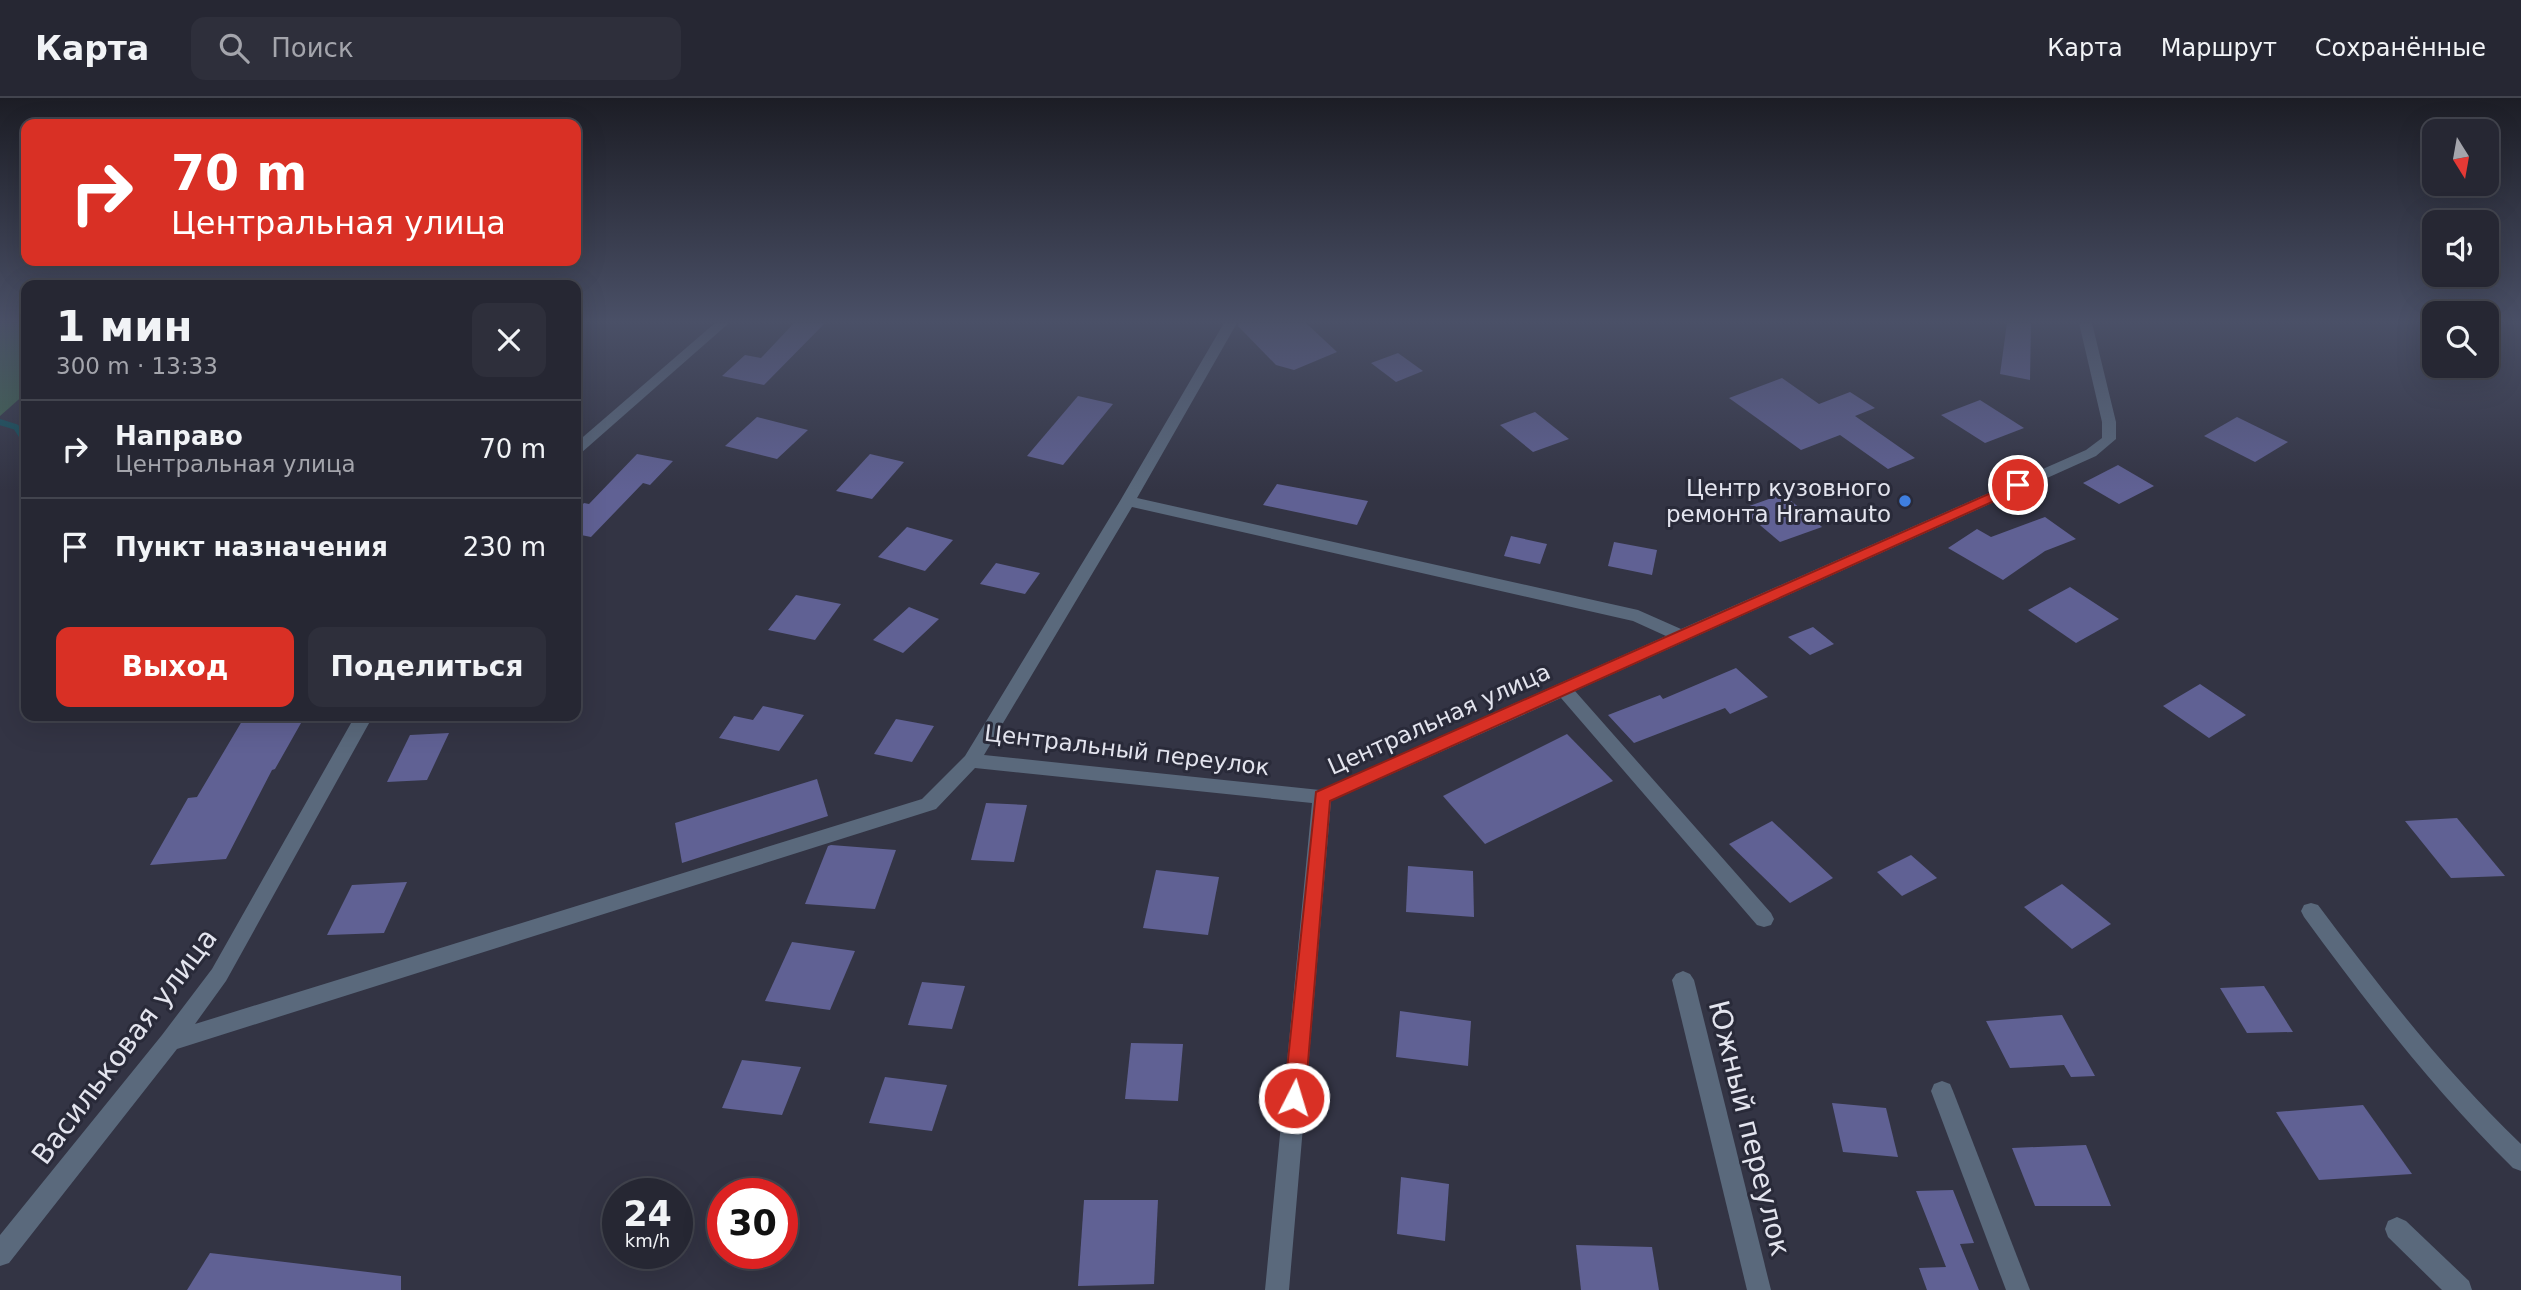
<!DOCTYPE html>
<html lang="ru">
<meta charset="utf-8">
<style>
:root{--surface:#262733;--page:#2e2f3b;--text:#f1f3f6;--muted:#a4a5ac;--line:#42444e;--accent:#d93025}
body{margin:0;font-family:"DejaVu Sans",sans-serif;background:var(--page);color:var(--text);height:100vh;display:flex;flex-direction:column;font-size:26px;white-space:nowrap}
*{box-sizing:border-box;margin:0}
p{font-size:23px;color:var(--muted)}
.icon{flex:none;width:38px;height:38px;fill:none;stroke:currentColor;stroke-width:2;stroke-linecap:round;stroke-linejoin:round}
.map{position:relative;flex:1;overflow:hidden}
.details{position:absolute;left:21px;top:182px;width:560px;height:441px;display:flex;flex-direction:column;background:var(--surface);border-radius:14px;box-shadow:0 7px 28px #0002,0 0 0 2px var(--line)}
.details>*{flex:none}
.top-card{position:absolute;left:21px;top:21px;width:560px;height:147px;border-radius:14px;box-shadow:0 7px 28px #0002,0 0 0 2px var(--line);background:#d93025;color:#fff;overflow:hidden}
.needle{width:46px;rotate:169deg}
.fabs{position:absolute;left:2422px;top:21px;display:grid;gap:14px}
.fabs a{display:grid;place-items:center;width:77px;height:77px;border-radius:14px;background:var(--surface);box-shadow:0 7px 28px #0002,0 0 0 2px var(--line);font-size:35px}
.speed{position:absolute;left:602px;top:1080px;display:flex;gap:14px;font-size:35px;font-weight:700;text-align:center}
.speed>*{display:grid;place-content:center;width:91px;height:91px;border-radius:50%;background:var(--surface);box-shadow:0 7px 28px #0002,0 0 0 2px var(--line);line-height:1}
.speed small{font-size:18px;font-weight:400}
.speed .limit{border:10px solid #d22;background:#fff;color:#111}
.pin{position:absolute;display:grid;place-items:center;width:60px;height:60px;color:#fff;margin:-30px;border:4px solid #fff;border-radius:50%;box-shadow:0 2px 7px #0007}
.me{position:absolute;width:77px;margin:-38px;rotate:5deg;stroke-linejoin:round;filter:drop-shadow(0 0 5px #0008)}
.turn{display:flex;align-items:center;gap:24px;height:147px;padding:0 35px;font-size:32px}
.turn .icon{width:91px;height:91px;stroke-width:2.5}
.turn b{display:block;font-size:49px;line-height:60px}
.round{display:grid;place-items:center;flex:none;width:74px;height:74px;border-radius:14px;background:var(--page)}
.headline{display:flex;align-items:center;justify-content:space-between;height:119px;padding:0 35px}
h1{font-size:42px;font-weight:700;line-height:52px}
.cta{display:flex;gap:14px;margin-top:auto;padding:14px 35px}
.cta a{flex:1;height:80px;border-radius:14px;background:var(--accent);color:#fff;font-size:28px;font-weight:700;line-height:80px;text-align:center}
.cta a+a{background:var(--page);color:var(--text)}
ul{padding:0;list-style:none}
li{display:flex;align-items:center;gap:21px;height:98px;padding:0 35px;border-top:2px solid var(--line)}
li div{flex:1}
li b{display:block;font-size:26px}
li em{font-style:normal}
header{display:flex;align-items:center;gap:42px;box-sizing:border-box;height:98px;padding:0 35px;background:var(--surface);border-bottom:2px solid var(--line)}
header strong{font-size:33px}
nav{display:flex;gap:38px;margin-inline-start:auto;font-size:24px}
.search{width:490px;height:63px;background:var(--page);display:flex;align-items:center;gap:18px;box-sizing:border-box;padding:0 24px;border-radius:14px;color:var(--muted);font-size:26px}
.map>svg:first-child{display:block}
</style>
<header>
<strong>Карта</strong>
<div class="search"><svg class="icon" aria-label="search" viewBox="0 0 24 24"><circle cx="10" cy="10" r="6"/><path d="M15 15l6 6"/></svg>Поиск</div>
<nav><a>Карта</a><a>Маршрут</a><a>Сохранённые</a></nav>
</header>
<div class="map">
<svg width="2521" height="1192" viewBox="0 0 2521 1192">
<rect width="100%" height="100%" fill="#333444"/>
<!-- green -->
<path fill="#406850" d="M0 225H26V295L0 318Z"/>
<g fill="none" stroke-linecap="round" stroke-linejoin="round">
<!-- stream -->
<path stroke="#11525d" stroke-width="6" d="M0 324 16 329 26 344"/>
</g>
<!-- building -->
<g fill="#606194">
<path d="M794 225H825L764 287 722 278 745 257 761 260Z"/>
<path d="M1239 225H1306L1337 254 1294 272 1276 267 1238 228Z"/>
<path d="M2007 225H2031L2030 282 2000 276Z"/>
<path d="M1398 255 1423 273 1396 284 1371 265Z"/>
<path d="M1782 280 1819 306 1850 294 1875 310 1855 318 1915 360 1888 371 1840 337 1801 352 1729 300Z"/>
<path d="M1078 298 1113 306 1063 367 1027 358Z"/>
<path d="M1980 302 2024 330 1985 345 1941 317Z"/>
<path d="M1535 314 1569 341 1533 354 1500 327Z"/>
<path d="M757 319 808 332 777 361 725 348Z"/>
<path d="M2237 319 2288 344 2255 364 2204 338Z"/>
<path d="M637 356 673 363 650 387 643 385 591 439 576 436V413L584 405 589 406Z"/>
<path d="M870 356 904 364 872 401 836 393Z"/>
<path d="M2118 367 2154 388 2119 406 2083 385Z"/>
<path d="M1277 386 1368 403 1357 427 1263 407Z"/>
<path d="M1783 396 1822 429 1780 444 1741 411Z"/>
<path d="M2045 419 2076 441 2045 453 2003 482 1948 450 1977 431 1991 439Z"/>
<path d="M907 429 953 442 925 473 878 459Z"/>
<path d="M1511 438 1547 446 1540 466 1504 458Z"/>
<path d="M1614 444 1657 452 1652 477 1608 468Z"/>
<path d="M996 465 1040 475 1025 496 980 486Z"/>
<path d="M2070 489 2119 521 2076 545 2028 512Z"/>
<path d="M796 497 841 506 815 542 768 532Z"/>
<path d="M909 509 939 521 903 555 873 542Z"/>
<path d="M1813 529 1834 546 1810 557 1788 539Z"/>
<path d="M1736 570 1768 599 1730 616 1725 610 1634 645 1608 617 1660 597 1663 601Z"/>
<path d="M2200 586 2246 617 2209 640 2163 608Z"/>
<path d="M763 608 804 617 779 653 719 640 734 618 753 622Z"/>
<path d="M245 618H305L275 671 272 672 226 761 150 767 188 700 197 699Z"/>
<path d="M896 621 934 628 912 664 874 656Z"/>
<path d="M449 635 427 682 387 684 410 637Z"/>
<path d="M1567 636 1613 683 1485 746 1443 698Z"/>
<path d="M817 681 828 718 682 765 675 725Z"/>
<path d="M986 705 1027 707 1014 764 971 762Z"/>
<path d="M2457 720 2505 778 2451 780 2405 723Z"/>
<path d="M1772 723 1833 780 1790 805 1729 746Z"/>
<path d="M831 747 896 752 875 811 805 806 828 748Z"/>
<path d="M1911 757 1937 780 1902 798 1877 774Z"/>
<path d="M1408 768 1473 773 1474 819 1406 814Z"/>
<path d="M1156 772 1219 779 1208 837 1143 830Z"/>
<path d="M407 784 384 835 327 837 352 787Z"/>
<path d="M2062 786 2111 826 2072 851 2024 809Z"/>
<path d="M792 844 855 853 830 912 765 903Z"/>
<path d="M922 884 965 888 952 931 908 927Z"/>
<path d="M2264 888 2293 934 2247 935 2220 890Z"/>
<path d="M1400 913 1471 923 1468 968 1396 959Z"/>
<path d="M2062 917 2095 978 2071 979 2064 967 2010 970 1986 923Z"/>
<path d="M1131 945 1183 946 1178 1003 1125 1001Z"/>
<path d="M742 962 801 969 782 1017 722 1010Z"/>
<path d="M885 979 947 987 932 1033 869 1025Z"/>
<path d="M1832 1005 1886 1010 1898 1059 1843 1054Z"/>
<path d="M2363 1007 2412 1076 2319 1082 2276 1014Z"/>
<path d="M2086 1047 2111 1108H2035L2012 1050Z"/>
<path d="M1401 1079 1449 1086 1445 1143 1397 1136Z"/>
<path d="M1953 1092 1974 1145 1960 1146 1979 1192H1927L1919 1170 1946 1169 1916 1093Z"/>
<path d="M1084 1102H1158L1154 1186 1078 1188Z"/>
<path d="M1576 1147 1652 1149 1659 1192H1581Z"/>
<path d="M210 1155 401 1178V1192H187Z"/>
</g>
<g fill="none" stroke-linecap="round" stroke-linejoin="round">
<!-- minor -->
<g fill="#5a697c" fill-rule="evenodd">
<path d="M715 225H729L581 355 576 356V345Z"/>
<path d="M1224 225H1237L1137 400 1638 512 1681 531 2086 352 2102 340V324L2079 225H2092L2116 324V341L2096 358 1575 593 1771 815 1774 821 1771 827 1764 829 1757 827 1561 600 1331 703 1289 1192H1265L1312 705 975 670 936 711 177 951 9 1165 0 1168V1137L162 937 212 871 355 618H373L226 883 195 926 922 701 965 658 1120 403ZM1132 409 1633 523 1666 538 1320 692 984 657Z"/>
<path d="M2311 805 2318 807C2381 891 2445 973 2521 1046V1073L2513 1070C2434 992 2369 908 2304 819L2301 813 2304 807Z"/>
<path d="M1683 873 1690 876 1694 882 1771 1192H1747L1672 882 1676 876Z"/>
<path d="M1942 983 1950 986 1953 993 2030 1192H2006L1931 993 1934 986Z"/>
<path d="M2397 1119 2406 1123 2469 1183 2472 1192H2442L2388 1139 2385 1131 2388 1123Z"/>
</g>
</g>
<!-- sky -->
<linearGradient id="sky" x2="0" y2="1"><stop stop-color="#1c1d25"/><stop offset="0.57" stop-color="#4a5067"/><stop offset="1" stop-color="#4a5067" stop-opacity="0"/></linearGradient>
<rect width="2521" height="392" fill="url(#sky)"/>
<!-- route -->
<path fill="#d93025" stroke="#8d1f18" stroke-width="2" d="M2018 383 2023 384V390L1330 703 1305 1000 1302 1007 1294 1010 1287 1007 1284 1000 1316 694Z"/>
<!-- markers -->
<circle fill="#3f7fe0" stroke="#292a39" stroke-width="2.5" cx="1905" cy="403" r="7"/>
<g text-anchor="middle" stroke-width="6" stroke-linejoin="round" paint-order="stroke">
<!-- poi labels -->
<g font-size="23" fill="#e3e4ee" stroke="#292a39" text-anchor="end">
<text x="1891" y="398">Центр кузовного<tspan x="1891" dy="26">ремонта Hramauto</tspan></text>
</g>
<!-- street labels -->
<g font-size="23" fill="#e3e4ee" stroke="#292a39">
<text transform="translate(1439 621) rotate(-24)" y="8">Центральная улица</text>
<text transform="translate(1127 652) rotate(7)" y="8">Центральный переулок</text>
</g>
<!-- near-street labels -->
<g font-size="28" fill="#e3e4ee" stroke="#292a39">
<text transform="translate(124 948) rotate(-53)" y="10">Васильковая улица</text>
<text transform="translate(1750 1030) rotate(76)" y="10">Южный переулок</text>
</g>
</g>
</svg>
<div class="fabs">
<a><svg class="needle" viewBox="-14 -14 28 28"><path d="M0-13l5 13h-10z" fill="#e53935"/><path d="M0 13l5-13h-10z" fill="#a4a5ac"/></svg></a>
<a><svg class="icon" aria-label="sound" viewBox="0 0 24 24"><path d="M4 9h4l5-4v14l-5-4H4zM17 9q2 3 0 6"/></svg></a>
<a><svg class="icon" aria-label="search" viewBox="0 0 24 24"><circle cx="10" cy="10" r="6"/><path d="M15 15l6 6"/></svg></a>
</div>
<div class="speed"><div>24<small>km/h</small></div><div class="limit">30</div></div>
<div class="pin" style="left:2018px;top:387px;background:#d93025"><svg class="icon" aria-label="arrive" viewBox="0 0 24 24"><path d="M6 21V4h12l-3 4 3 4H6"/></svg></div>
<svg class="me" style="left:1294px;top:1000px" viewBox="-20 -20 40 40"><circle r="17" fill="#d93025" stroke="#fff" stroke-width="3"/><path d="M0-11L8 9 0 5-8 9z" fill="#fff"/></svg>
<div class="top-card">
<div class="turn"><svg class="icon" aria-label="right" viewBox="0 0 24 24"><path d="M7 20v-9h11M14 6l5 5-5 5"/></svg><div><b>70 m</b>Центральная улица</div></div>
</div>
<section class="details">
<div class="headline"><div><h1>1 мин</h1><p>300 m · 13:33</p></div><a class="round"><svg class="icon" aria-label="close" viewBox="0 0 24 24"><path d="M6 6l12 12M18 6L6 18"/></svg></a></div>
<ul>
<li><svg class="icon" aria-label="right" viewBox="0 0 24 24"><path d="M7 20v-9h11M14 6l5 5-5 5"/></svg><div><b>Направо</b><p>Центральная улица</p></div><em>70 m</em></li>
<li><svg class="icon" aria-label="arrive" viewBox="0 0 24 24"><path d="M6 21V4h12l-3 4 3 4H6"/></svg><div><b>Пункт назначения</b></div><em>230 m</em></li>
</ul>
<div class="cta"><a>Выход</a><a>Поделиться</a></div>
</section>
</div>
